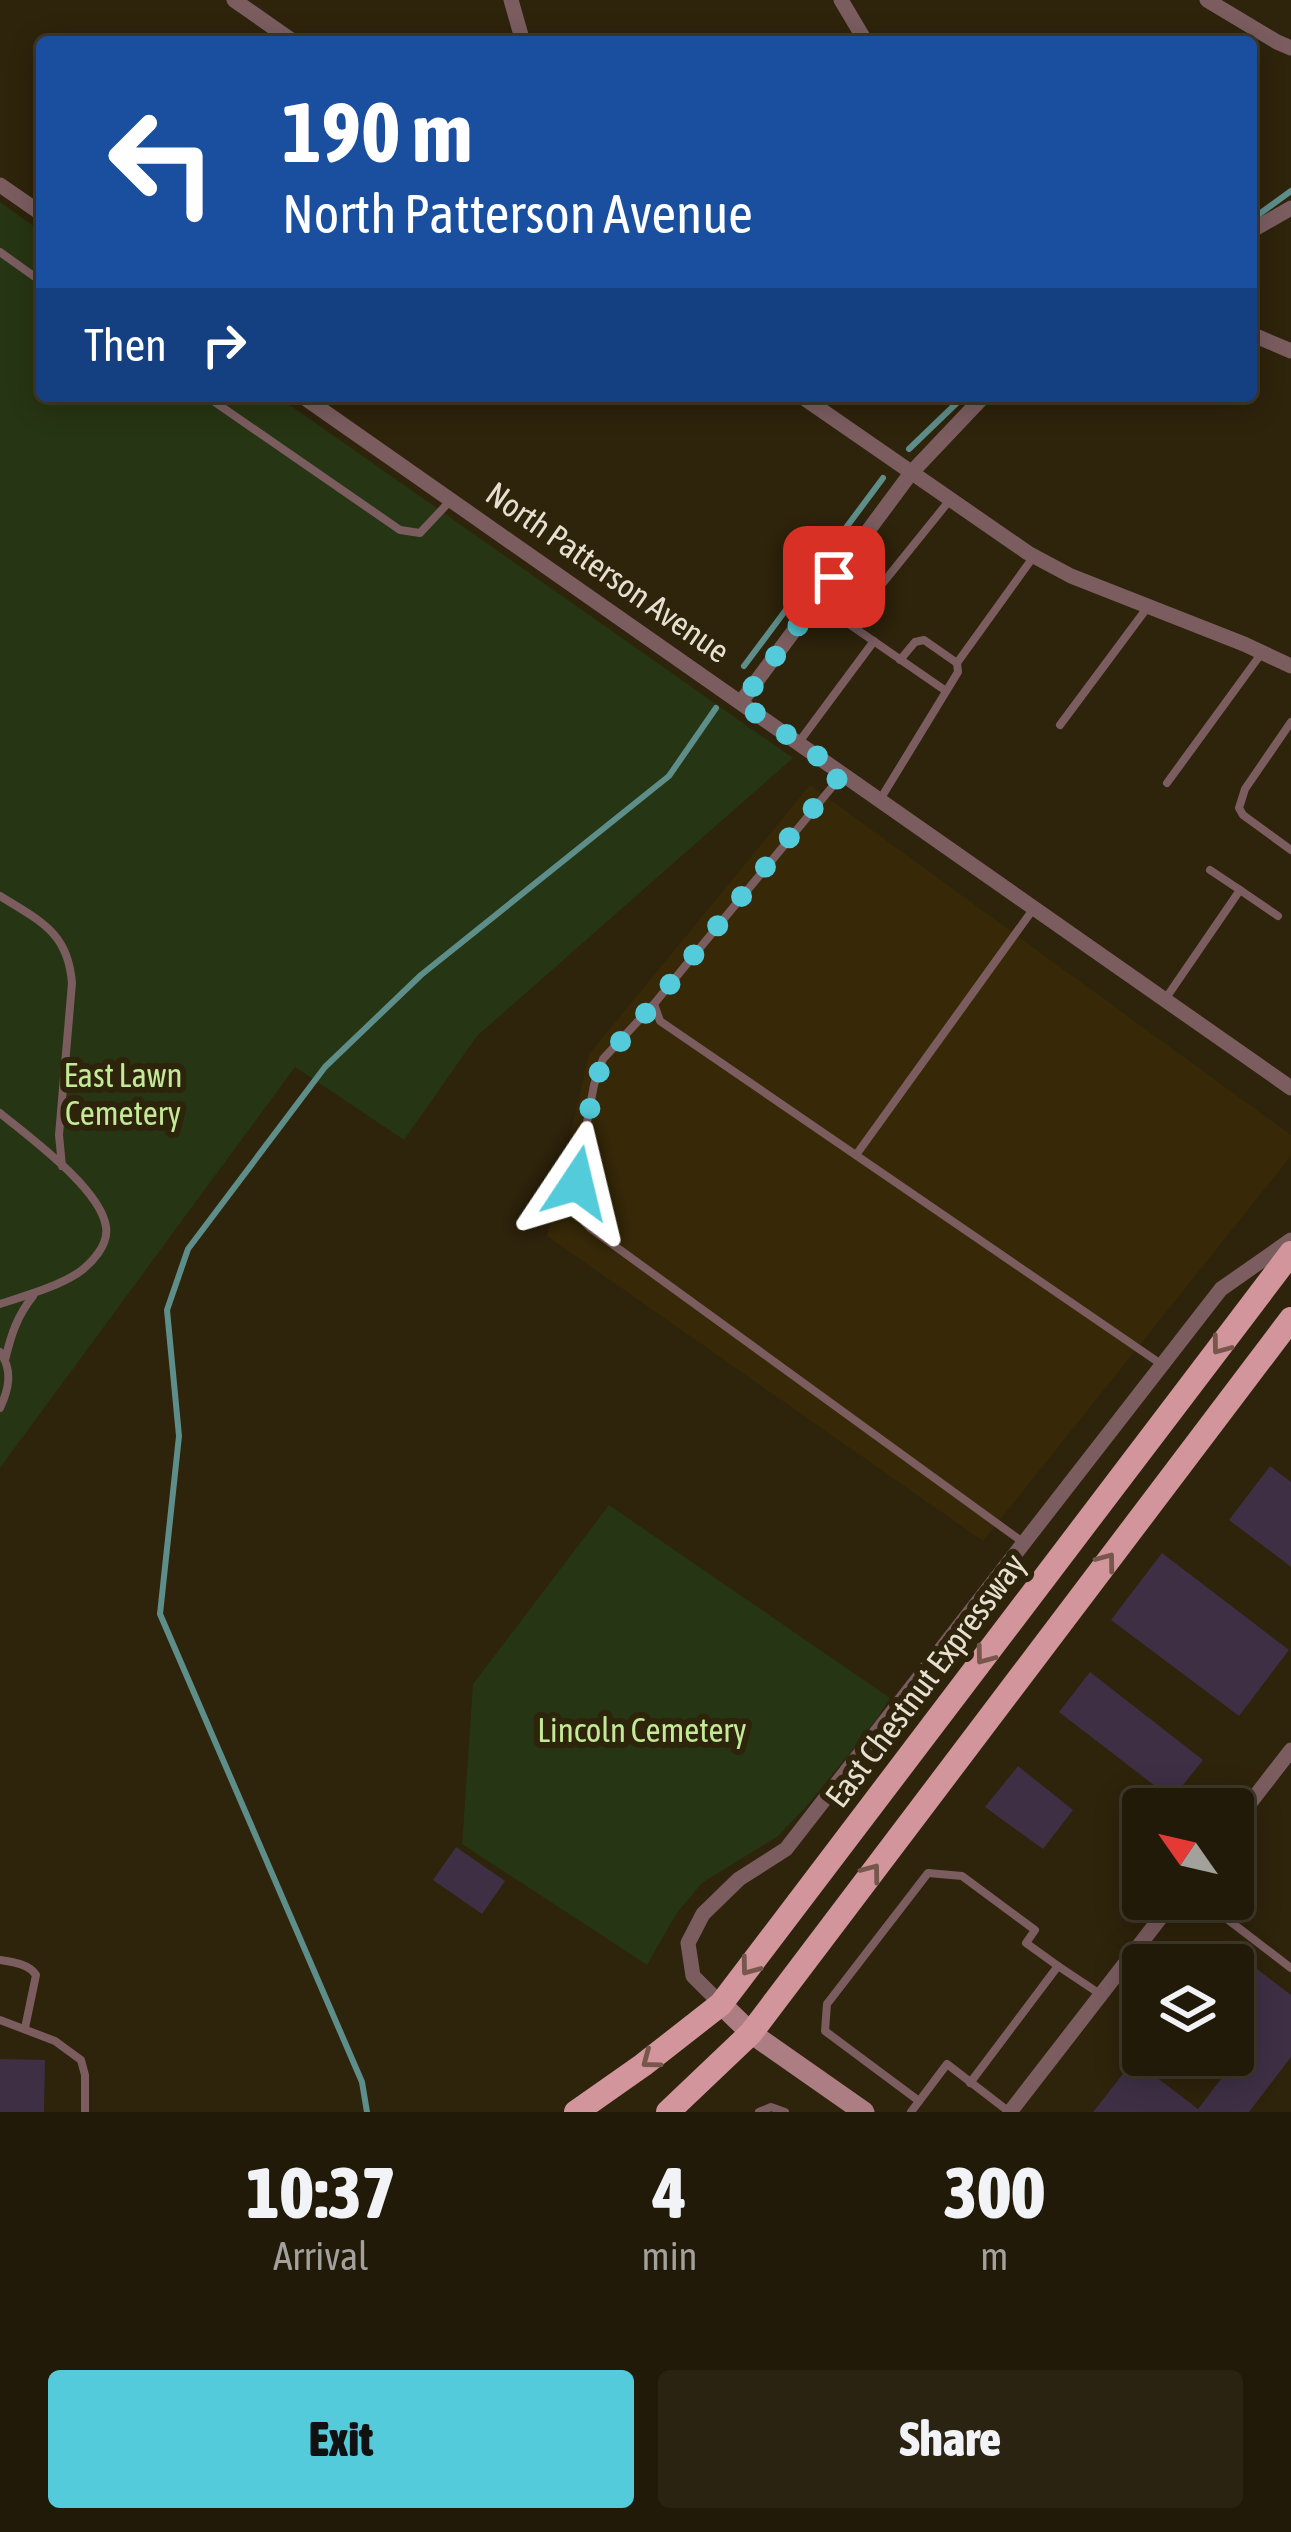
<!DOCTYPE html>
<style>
:root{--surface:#221a08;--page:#2a2312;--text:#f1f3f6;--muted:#a2a19c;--line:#3f3829;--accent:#53cbda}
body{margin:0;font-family:"Asap Condensed",sans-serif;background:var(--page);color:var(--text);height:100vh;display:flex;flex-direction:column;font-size:45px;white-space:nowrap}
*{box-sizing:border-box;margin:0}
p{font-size:39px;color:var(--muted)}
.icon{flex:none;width:66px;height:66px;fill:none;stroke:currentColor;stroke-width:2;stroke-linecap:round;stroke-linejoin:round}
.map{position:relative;height:2112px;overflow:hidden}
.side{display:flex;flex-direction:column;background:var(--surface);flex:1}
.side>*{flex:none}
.hud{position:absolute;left:36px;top:36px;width:1221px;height:366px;border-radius:12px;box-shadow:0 6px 30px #0003,0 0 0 3px var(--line);background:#1a4fa0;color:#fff;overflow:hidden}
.needle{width:78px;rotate:304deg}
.controls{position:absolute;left:1122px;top:1788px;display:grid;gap:24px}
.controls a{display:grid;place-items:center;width:132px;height:132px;border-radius:12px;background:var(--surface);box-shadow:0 6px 30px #0003,0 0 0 3px var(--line);font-size:60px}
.pin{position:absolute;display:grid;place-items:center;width:102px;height:102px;color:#fff;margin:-51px;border-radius:24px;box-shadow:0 6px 18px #0006}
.me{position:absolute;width:132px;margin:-66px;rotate:10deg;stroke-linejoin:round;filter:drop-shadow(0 0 9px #0008)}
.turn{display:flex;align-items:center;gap:42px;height:252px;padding:0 48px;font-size:54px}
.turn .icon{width:156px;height:156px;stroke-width:2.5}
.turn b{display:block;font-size:84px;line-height:102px}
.then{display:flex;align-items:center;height:114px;padding:0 48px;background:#0003;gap:24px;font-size:45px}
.eta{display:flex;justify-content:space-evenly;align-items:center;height:204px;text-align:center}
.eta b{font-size:72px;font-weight:800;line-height:84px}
.button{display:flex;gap:24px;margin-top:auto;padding:24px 48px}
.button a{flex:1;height:138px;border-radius:12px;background:var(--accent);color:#111;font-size:48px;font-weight:800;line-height:138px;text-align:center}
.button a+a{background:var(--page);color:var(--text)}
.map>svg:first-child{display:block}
</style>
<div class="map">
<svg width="1291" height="2112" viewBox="0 0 1291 2112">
<rect width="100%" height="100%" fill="#2e230b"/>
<!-- built -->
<path fill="#372908" d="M810 785 1291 1135V1156L983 1541 547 1236 589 1054Z"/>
<!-- green -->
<g fill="#263513">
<path d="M0 202 42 232V396H277L793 758 477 1036 404 1140 295 1067 0 1468Z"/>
<path d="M609 1505 890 1698 874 1723 806 1807 778 1836 702 1883 676 1914 647 1965 462 1844 473 1684Z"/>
</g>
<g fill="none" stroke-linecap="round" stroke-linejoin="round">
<!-- stream -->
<g stroke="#5e8e8a" stroke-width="6">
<path d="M1251 220 1291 191"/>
<path d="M909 449 964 396"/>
<path d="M810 576 883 478"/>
<path d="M744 666 800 591"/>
<path d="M367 2112 362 2082 160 1614 179 1436 167 1310 188 1249 325 1067 421 975 669 776 716 708"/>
</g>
</g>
<!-- building -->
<g fill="#3e2f45">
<path d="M1270 1466 1291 1482V1567L1229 1520Z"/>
<path d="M1162 1553 1289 1650 1239 1716 1111 1620Z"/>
<path d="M1090 1672 1203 1760 1172 1799 1059 1712Z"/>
<path d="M1018 1766 1073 1810 1043 1849 985 1807Z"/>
<path d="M456 1847 505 1881 482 1914 433 1880Z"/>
<path d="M1223 1943 1291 1995V2057L1249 2112H1093L1134 2060 1198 2109 1247 2045 1233 2034V1965H1206Z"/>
<path d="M0 2059 45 2060 44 2112H0Z"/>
</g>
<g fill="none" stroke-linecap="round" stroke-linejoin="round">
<!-- lane -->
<g stroke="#7b5d60" stroke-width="8">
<path d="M0 252 42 282"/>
<path d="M206 396 400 530 420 533 450 501"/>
<path d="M834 577 860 593 874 594 949 501"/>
<path d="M817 602 946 691"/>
<path d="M900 660 915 642 924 640 957 663"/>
<path d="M1291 722 1245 789 1239 808 1243 815 1291 850"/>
<path d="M1060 725 1147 608"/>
<path d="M799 742 874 641"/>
<path d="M841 776 654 1004 660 1021 1161 1364"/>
<path d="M1167 783 1261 654"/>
<path d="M881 798 958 672 957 663 1034 556"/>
<path d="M1240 890 1278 916"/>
<path d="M0 896C40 921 68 932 72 983L59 1135 62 1166"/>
<path d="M1166 998 1240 890 1210 870"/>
<path d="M653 1005 603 1059 594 1085 571 1207 590 1228 1024 1543"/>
<path d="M0 1113C29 1137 101 1189 106 1227 109 1245 91 1264 78 1273 54 1288 27 1295 0 1304"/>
<path d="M856 1155 1034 908"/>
<path d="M0 1352C13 1370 9 1389 0 1408"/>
<path d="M5 1360C11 1335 17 1316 33 1296"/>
<path d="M1201 1899 1291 1968"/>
<path d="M0 1960C13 1962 29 1964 36 1975L25 2028"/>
<path d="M0 2020 55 2041 81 2060 85 2075V2112"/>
<path d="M970 2083 1058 1966 1100 1994"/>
<path d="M919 2101 825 2031 827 2004 928 1873 962 1876 1035 1930 1026 1943 1058 1966"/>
<path d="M759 2112 771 2107 785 2112"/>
<path d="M911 2112 947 2064 1008 2111"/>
</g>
<!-- street -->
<g stroke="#7b5d60" stroke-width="15">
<path d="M234 0 294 42"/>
<path d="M511 0 523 42"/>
<path d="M841 0 866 42"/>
<path d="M1207 0 1277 42 1291 48"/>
<path d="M0 185 42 214"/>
<path d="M1251 231 1291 208"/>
<path d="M1251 334 1291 351"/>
<path d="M302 396 1291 1088"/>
<path d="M801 396 1028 553 1071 576 1244 644 1291 666"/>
<path d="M741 702 911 473 984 396"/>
<path d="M1233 1825 1291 1750"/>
<path d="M721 2004 693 1976 688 1943 703 1914 739 1879 786 1849 1221 1289 1291 1240"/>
<path d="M1010 2112 1175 1899"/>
</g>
<!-- secondary -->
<path stroke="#ac7d82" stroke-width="21" d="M721 2004 751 2033 864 2112"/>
<!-- primary -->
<g stroke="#d1959b" stroke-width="24">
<path d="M576 2112 643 2065 721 2004 1291 1253"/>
<path d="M668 2112 751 2033 1291 1319"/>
</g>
</g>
<!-- one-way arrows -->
<defs><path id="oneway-chevron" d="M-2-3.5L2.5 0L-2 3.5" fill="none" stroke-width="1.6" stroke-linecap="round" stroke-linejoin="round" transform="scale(3)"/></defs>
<g stroke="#77564c">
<use href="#oneway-chevron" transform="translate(1220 1346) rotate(127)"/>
<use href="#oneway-chevron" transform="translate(1107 1561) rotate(-53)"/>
<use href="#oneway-chevron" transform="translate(984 1656) rotate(127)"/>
<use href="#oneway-chevron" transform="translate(872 1872) rotate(-53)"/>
<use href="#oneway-chevron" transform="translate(749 1967) rotate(127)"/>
<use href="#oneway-chevron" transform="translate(650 2060) rotate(143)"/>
</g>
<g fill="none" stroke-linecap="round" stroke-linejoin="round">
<!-- route -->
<path stroke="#53cbda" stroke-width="21" stroke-dasharray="0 37.8" d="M577 1183 594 1085 604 1060 654 1004 842 773 741 703 834 577"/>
</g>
<g text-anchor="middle" stroke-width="12" stroke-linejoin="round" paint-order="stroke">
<!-- street labels -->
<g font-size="33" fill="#e7e0d1" stroke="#2e230b">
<text transform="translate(608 572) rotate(35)" y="12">North Patterson Avenue</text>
<text transform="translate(925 1680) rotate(-53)" y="12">East Chestnut Expressway</text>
</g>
<!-- park labels -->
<g font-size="33" fill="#c2ea97" stroke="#2e230b">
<text x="123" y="1087">East Lawn<tspan x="123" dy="38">Cemetery</tspan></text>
<text x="642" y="1742">Lincoln Cemetery</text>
</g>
</g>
</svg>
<div class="controls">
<a><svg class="needle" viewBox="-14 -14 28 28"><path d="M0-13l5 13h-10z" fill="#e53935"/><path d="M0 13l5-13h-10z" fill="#a2a19c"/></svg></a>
<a><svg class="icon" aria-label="layers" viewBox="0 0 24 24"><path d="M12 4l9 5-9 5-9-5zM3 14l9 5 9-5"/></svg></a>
</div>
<div class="pin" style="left:834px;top:577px;background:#d93025"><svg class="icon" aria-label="arrive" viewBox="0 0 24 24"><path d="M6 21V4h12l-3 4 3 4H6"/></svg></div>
<svg class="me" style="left:577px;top:1183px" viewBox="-20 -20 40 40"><path d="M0-17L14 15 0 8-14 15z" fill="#53cbda" stroke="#fff" stroke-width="4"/></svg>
<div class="hud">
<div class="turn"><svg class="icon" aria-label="left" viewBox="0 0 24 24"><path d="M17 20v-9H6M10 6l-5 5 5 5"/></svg><div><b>190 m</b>North Patterson Avenue</div></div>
<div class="then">Then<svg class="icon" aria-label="right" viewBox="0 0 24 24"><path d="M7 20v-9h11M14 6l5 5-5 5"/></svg></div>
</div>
</div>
<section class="side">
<div class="eta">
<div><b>10:37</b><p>Arrival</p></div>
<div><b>4</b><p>min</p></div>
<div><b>300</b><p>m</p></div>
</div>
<div class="button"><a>Exit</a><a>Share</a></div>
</section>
